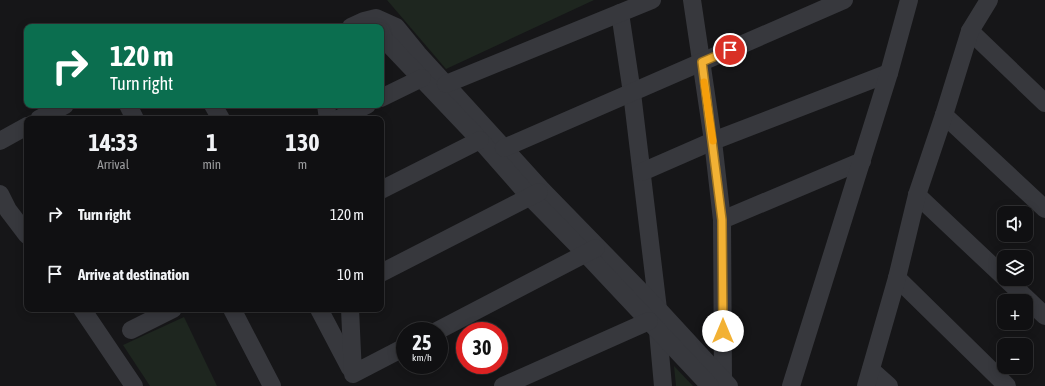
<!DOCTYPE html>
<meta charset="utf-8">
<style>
:root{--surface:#101012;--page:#19191b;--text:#f1f3f6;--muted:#9c9d9f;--line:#303032}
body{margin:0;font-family:"Asap Condensed",sans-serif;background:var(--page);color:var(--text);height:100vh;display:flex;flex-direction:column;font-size:15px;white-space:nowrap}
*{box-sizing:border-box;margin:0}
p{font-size:13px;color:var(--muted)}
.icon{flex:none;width:22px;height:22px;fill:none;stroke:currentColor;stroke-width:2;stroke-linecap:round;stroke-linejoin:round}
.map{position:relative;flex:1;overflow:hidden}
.sheet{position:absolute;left:24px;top:116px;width:360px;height:196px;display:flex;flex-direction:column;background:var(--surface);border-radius:8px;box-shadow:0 2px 10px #0003,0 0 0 1px var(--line)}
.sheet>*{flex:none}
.banner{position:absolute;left:24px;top:24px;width:360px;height:84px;border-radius:8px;box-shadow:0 2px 10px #0003,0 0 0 1px var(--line);background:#0b6e4f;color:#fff;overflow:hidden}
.tools{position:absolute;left:997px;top:206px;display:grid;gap:8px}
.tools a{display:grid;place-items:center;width:36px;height:36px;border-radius:8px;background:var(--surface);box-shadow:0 2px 10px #0003,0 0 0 1px var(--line);font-size:20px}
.speed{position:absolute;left:396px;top:322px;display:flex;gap:8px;font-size:20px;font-weight:700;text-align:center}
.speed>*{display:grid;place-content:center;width:52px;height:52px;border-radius:50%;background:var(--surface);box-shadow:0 2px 10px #0003,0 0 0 1px var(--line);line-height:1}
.speed small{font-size:10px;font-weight:400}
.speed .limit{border:6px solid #d22;background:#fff;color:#111}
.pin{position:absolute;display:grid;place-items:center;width:34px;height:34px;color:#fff;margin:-17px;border:2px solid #fff;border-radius:50%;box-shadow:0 1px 4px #0007}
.me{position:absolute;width:44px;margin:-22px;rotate:0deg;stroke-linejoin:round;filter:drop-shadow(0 0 3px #0008)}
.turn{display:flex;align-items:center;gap:14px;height:84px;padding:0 20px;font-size:18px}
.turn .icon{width:52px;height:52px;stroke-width:2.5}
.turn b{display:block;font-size:28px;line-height:34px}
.eta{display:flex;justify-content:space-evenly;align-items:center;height:68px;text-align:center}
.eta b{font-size:24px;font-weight:700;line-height:28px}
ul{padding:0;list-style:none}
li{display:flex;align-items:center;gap:12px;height:60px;padding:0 20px}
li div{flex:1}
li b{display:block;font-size:15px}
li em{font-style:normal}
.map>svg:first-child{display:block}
</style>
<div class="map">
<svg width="1045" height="386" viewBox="0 0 1045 386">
<rect width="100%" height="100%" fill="#161618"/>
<!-- green -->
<g fill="#1e261f">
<path d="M387 0H594L446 69Z"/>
<path d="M184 317 217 386H150L123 345Z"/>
<path d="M674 366 693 386H676Z"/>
</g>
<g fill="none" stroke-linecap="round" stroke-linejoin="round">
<!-- minor -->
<g stroke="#37383d" stroke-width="18">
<path d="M692 0 713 141 722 220 723 379"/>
<path d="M620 13 632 93 658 309V331L663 386"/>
<path d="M351 27 364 21 376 18 396 27 418 54 542 190 658 309 729 386"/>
<path d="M381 31 384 39 480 140 530 197 586 254 710 386"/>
<path d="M970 31 1045 103"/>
<path d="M446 84 652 0"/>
<path d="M381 98 422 78"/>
<path d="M128 105 135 119"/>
<path d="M213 105 221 119"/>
<path d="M326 105 328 119"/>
<path d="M944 115 1045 209"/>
<path d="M39 119 65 105"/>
<path d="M338 119 367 105"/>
<path d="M0 141 27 126"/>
<path d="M504 148 844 0"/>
<path d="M642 172 713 141 889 73"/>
<path d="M381 190 480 140"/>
<path d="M0 194 8 210 27 235"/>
<path d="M917 195 1004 277"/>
<path d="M722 220 862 161"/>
<path d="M381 273 539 192"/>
<path d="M897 278 1007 386"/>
<path d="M1006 279 1045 316"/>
<path d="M82 309 134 386"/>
<path d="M232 309 272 386"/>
<path d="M319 309 350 368"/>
<path d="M350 309 353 374 405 347"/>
<path d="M131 330 173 309"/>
<path d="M437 331 596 248"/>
<path d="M871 370 889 386"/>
<path d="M503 386 649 321"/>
<path d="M791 386 889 73 909 0"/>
<path d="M866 386 897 278 917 195 944 115 970 31 989 0"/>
</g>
</g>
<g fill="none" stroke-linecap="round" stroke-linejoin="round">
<defs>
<path id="route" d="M723 331 722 220 702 62 730 50"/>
</defs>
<!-- route casing -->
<use href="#route" stroke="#9d7322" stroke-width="10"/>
<!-- route -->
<use href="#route" stroke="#f2b134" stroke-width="7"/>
<!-- slow -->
<path stroke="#f59e0b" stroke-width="7" d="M704 82 713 141"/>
</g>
</svg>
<div class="tools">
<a><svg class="icon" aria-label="sound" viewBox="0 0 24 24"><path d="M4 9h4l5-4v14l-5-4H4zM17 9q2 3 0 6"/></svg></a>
<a><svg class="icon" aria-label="layers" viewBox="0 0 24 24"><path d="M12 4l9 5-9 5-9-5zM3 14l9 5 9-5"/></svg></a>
<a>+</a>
<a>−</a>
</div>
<div class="speed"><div>25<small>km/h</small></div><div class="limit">30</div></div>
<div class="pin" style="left:730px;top:50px;background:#d93025"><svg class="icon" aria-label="arrive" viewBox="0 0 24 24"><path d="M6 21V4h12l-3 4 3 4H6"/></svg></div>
<svg class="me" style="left:723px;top:331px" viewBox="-20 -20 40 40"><circle r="19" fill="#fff"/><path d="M0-13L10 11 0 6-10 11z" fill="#f2b134"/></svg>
<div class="banner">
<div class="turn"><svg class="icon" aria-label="right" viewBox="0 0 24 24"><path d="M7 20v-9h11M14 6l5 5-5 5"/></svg><div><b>120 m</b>Turn right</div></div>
</div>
<section class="sheet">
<div class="eta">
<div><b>14:33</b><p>Arrival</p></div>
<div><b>1</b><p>min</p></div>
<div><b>130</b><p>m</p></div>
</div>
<ul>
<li><svg class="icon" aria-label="right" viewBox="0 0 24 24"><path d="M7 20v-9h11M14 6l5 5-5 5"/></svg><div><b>Turn right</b></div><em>120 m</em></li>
<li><svg class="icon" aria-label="arrive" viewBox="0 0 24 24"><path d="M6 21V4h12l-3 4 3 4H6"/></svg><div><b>Arrive at destination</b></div><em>10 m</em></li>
</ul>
</section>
</div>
